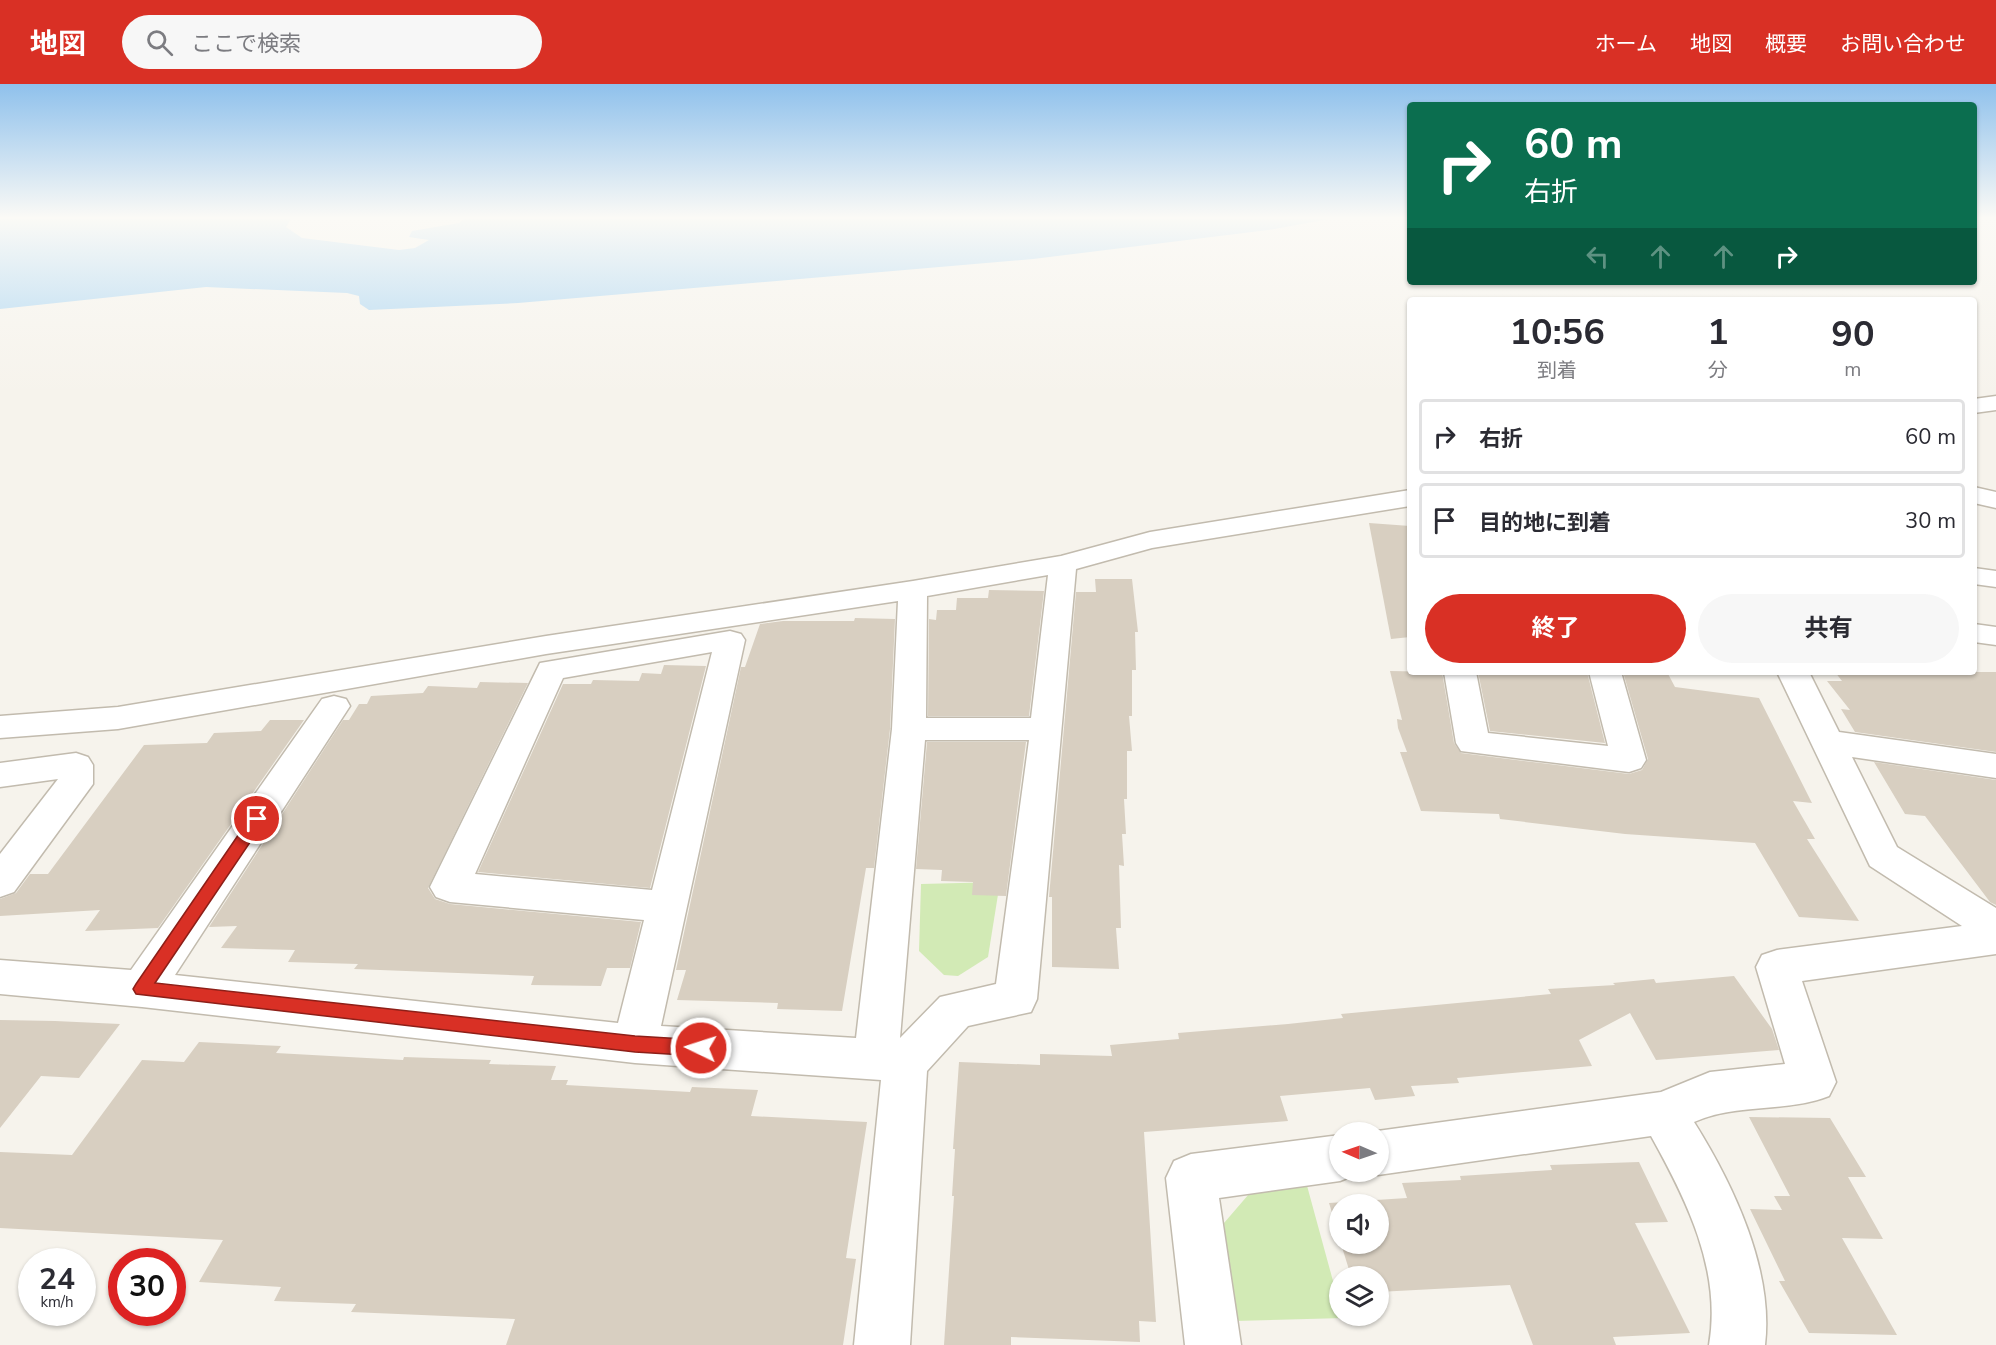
<!DOCTYPE html>
<html lang="ja">
<meta charset="utf-8">
<style>
:root{--surface:#fff;--page:#f7f7f7;--text:#2b2b33;--muted:#7c7c81;--line:#e1e1e2;--accent:#d93025}
body{margin:0;font-family:"Nunito Sans","Noto Sans JP",sans-serif;background:var(--page);color:var(--text);height:100vh;display:flex;flex-direction:column;font-size:22px;white-space:nowrap}
*{box-sizing:border-box;margin:0}
p{font-size:20px;color:var(--muted)}
.icon{flex:none;width:33px;height:33px;fill:none;stroke:currentColor;stroke-width:2;stroke-linecap:round;stroke-linejoin:round}
.map{position:relative;flex:1;overflow:hidden}
.sheet{position:absolute;left:1407px;top:213px;width:570px;height:378px;display:flex;flex-direction:column;background:var(--surface);border-radius:6px;box-shadow:0 2px 4px #0004}
.sheet>*{flex:none}
.hud{position:absolute;left:1407px;top:18px;width:570px;height:183px;border-radius:6px;box-shadow:0 2px 4px #0004;background:#0b6e4f;color:#fff;overflow:hidden}
.needle{width:39px;rotate:272deg}
.fabs{position:absolute;left:1329px;top:1038px;display:grid;gap:12px}
.fabs a{display:grid;place-items:center;width:60px;height:60px;border-radius:50%;background:var(--surface);box-shadow:0 2px 4px #0004;font-size:30px}
.speed{position:absolute;left:18px;top:1164px;display:flex;gap:12px;font-size:30px;font-weight:700;text-align:center}
.speed>*{display:grid;place-content:center;width:78px;height:78px;border-radius:50%;background:var(--surface);box-shadow:0 2px 4px #0004;line-height:1}
.speed small{font-size:15px;font-weight:400}
.speed .limit{border:9px solid #d22;background:#fff;color:#111}
.pin{position:absolute;display:grid;place-items:center;width:51px;height:51px;color:#fff;margin:-26px;border:3px solid #fff;border-radius:50%;box-shadow:0 2px 6px #0007}
.me{position:absolute;width:66px;margin:-33px;rotate:274deg;stroke-linejoin:round;filter:drop-shadow(0 0 4px #0008)}
.turn{display:flex;align-items:center;gap:21px;height:126px;padding:0 18px;font-size:27px}
.turn .icon{width:78px;height:78px;stroke-width:2.5}
.turn b{display:block;font-size:42px;line-height:51px}
.lanes{display:flex;align-items:center;height:57px;padding:0 18px;background:#0003;justify-content:center;gap:30px;direction:ltr}
.lanes .off{opacity:.35}
.eta{display:flex;justify-content:space-evenly;align-items:center;height:102px;text-align:center}
.eta b{font-size:36px;font-weight:700;line-height:42px}
.button{display:flex;gap:12px;margin-top:auto;padding:12px 18px}
.button a{flex:1;height:69px;border-radius:36px;background:var(--accent);color:#fff;font-size:24px;font-weight:700;line-height:69px;text-align:center}
.button a+a{background:var(--page);color:var(--text)}
ul{padding:0;list-style:none}
li{display:flex;align-items:center;gap:18px;height:75px;margin:0 12px 9px;padding:0 6px;border:3px solid var(--line);border-radius:6px}
li div{flex:1}
li b{display:block;font-size:22px}
li em{font-style:normal}
header{display:flex;align-items:center;gap:36px;box-sizing:border-box;height:84px;padding:0 30px;background:var(--accent);color:#fff}
header strong{font-size:28px}
nav{display:flex;gap:33px;margin-inline-start:auto;font-size:21px}
.search{width:420px;height:54px;background:var(--page);display:flex;align-items:center;gap:15px;box-sizing:border-box;padding:0 21px;border-radius:33px;color:var(--muted);font-size:22px}
.map>svg:first-child{display:block}
</style>
<header>
<strong>地図</strong>
<div class="search"><svg class="icon" aria-label="search" viewBox="0 0 24 24"><circle cx="10" cy="10" r="6"/><path d="M15 15l6 6"/></svg>ここで検索</div>
<nav><a>ホーム</a><a>地図</a><a>概要</a><a>お問い合わせ</a></nav>
</header>
<div class="map">
<svg width="1996" height="1261" viewBox="0 0 1996 1261">
<rect width="100%" height="100%" fill="#f6f3ec"/>
<!-- green -->
<g fill="#d2eab5">
<path d="M1000 798 988 873 958 892 944 891 919 867 921 800Z"/>
<path d="M1306 1098 1339 1219 1340 1232 1344 1234 1235 1237 1224 1139 1255 1103Z"/>
</g>
<!-- water -->
<path fill="#a9d4f2" d="M0 135H291L286 143 302 154 399 166 415 164 429 156 409 153 412 147 459 139 463 135H1330L1268 146 1033 175 518 219 369 226 360 220 359 212 347 209 206 203 0 225Z"/>
<!-- building -->
<g fill="#d8cfc1">
<path d="M1369 439 1410 442V553L1391 555Z"/>
<path d="M1095 495H1132L1138 548H1135L1136 586H1132V632H1129L1132 667H1127V715H1124L1126 750H1122L1124 782 1119 781 1121 844H1116L1119 885 1052 883V813H1049L1076 508H1096Z"/>
<path d="M989 506 1044 507 1029 632H928L929 535 936 536 937 526H956L957 514H988Z"/>
<path d="M855 534 895 535 890 645 874 784H866L842 927 777 925 778 919 677 916 686 886H676L741 583H745L760 540 783 537H854Z"/>
<path d="M664 581 706 582 650 804 478 788 563 600H591L593 596 639 597 642 589 661 590Z"/>
<path d="M1390 587 1442 588 1454 659 1461 669 1629 690 1642 686 1648 675 1623 588H1667L1675 603 1759 614 1812 719 1793 717 1815 755H1807L1859 837 1799 833 1755 759 1625 750 1500 735 1499 730 1421 727 1400 668H1407L1398 644 1397 635 1402 636Z"/>
<path d="M1478 588H1587L1605 659 1490 647Z"/>
<path d="M1835 588H1996V668L1855 648 1841 625 1850 626 1827 597H1842Z"/>
<path d="M480 598 528 599 428 804 435 815 450 820 641 838 630 884H607L601 902 531 901 534 892 354 885 358 880 288 878 295 866 221 864 237 842 209 843 343 636H349L359 620H367L371 612 423 609 428 602 477 604Z"/>
<path d="M270 636H304L158 844 85 847 100 826 0 832V815L16 809 30 790H48L144 661 207 659 214 649 261 647Z"/>
<path d="M927 658H1026L1006 812 972 811 973 798 941 797 942 786 916 785Z"/>
<path d="M1874 678 1996 696V821L1990 818 1925 732 1905 730Z"/>
<path d="M1734 892 1772 945 1779 966 1656 976 1630 929 1579 956 1592 982 1457 994 1459 999 1411 1002 1415 1012 1375 1016 1370 1004 1280 1012 1288 1037 1144 1048 1156 1238 1139 1237 1140 1258 1011 1253V1261H944L954 1112H952L955 1065H953L959 978 1040 981V970L1112 972 1110 961 1179 955 1178 949 1288 940 1343 934 1341 930 1551 910 1548 905 1615 901 1613 899 1654 895 1656 899Z"/>
<path d="M0 936 55 937 120 940 79 994 41 992 0 1044Z"/>
<path d="M199 958 281 962 276 969 403 976 404 973 491 976 489 980 556 982 551 996H568L566 1001 690 1008 692 1003 758 1006 751 1032 867 1038 846 1174 856 1175 843 1261H506L515 1235 351 1228 356 1220 274 1217 281 1203 199 1198 223 1156 0 1144V1068L72 1071 142 976 184 978Z"/>
<path d="M1749 1033 1830 1034 1866 1093H1848L1883 1155 1842 1154 1897 1251 1809 1249 1779 1197H1785L1750 1125 1782 1126 1774 1112H1790Z"/>
<path d="M1639 1078 1668 1138 1635 1139 1690 1249 1613 1253 1616 1261H1533L1510 1201 1378 1208V1192H1351L1341 1160H1378V1120H1340V1154L1329 1119 1407 1114 1402 1099 1461 1096 1460 1092 1552 1086 1550 1081Z"/>
</g>
<g fill="none" stroke-linecap="round" stroke-linejoin="round">
<defs>
<g id="minor">
<path d="M1996 312V326L1974 329V315Z"/>
<path d="M1974 403 1996 408V424L1974 419Z"/>
<path d="M1410 406V422L1152 464 1076 485 1037 915 1031 928 968 942 927 987 910 1261H854L881 996 635 979 142 923 0 910V876L131 886 322 615 334 612 346 615 350 622 175 891 618 939 644 836 450 818 436 813 430 803 540 579 730 547 741 550 745 556 661 942 856 954 892 645 898 517 546 570 118 645 0 654V632L118 623 546 552 913 497 1061 472 1150 448ZM1048 491 1031 634H926L927 512ZM712 568 652 806 475 790 563 594ZM925 656H1029L996 900 940 913 900 954Z"/>
<path d="M1974 484 1996 487V503L1974 500Z"/>
<path d="M1974 540 1996 543V561L1974 558Z"/>
<path d="M1444 588H1476L1488 649 1608 662 1589 588H1621L1646 676 1641 684 1629 688 1461 667 1456 659Z"/>
<path d="M1777 588H1809L1839 648 1996 670V694L1852 673 1897 763 1996 824V870L1802 897 1836 998 1829 1012C1786 1029 1737 1019 1694 1038 1733 1100 1774 1186 1765 1261H1709C1722 1186 1686 1115 1651 1052L1378 1091 1370 1088H1378V1048H1370L1661 1008 1710 988 1785 980 1756 883 1762 871 1777 866 1962 842 1870 782Z"/>
<path d="M76 669 88 673 93 681V700L14 808 0 813V770L58 695 0 703V679Z"/>
<path d="M1340 1051V1088H1358L1357 1090 1340 1097 1219 1114 1241 1261H1185L1166 1094 1174 1077 1191 1070Z"/>
</g>
</defs>
<!-- minor casing -->
<use href="#minor" stroke="#c2bbae" stroke-width="3"/>
<!-- minor -->
<use href="#minor" fill="#fff" fill-rule="evenodd"/>
</g>
<!-- sky -->
<linearGradient id="sky" x2="0" y2="1"><stop stop-color="#8fc1ec"/><stop offset="0.43" stop-color="#fbfaf6"/><stop offset="1" stop-color="#fbfaf6" stop-opacity="0"/></linearGradient>
<rect width="1996" height="311" fill="url(#sky)"/>
<!-- route -->
<path fill="#d93025" stroke="#8d1f18" stroke-width="1.5" d="M257 730 265 735 263 739 155 899 635 952 701 956 707 958 710 964 707 970 701 972 635 968 136 910 133 905 136 900 252 731Z"/>
</svg>
<div class="fabs">
<a><svg class="needle" viewBox="-14 -14 28 28"><path d="M0-13l5 13h-10z" fill="#e53935"/><path d="M0 13l5-13h-10z" fill="#7c7c81"/></svg></a>
<a><svg class="icon" aria-label="sound" viewBox="0 0 24 24"><path d="M4 9h4l5-4v14l-5-4H4zM17 9q2 3 0 6"/></svg></a>
<a><svg class="icon" aria-label="layers" viewBox="0 0 24 24"><path d="M12 4l9 5-9 5-9-5zM3 14l9 5 9-5"/></svg></a>
</div>
<div class="speed"><div>24<small>km/h</small></div><div class="limit">30</div></div>
<div class="pin" style="left:257px;top:735px;background:#d93025"><svg class="icon" aria-label="arrive" viewBox="0 0 24 24"><path d="M6 21V4h12l-3 4 3 4H6"/></svg></div>
<svg class="me" style="left:701px;top:964px" viewBox="-20 -20 40 40"><circle r="17" fill="#d93025" stroke="#fff" stroke-width="3"/><path d="M0-11L8 9 0 5-8 9z" fill="#fff"/></svg>
<div class="hud">
<div class="turn"><svg class="icon" aria-label="right" viewBox="0 0 24 24"><path d="M7 20v-9h11M14 6l5 5-5 5"/></svg><div><b>60 m</b>右折</div></div>
<div class="lanes"><svg class="icon off" aria-label="left" viewBox="0 0 24 24"><path d="M17 20v-9H6M10 6l-5 5 5 5"/></svg><svg class="icon off" aria-label="ahead" viewBox="0 0 24 24"><path d="M12 20V5M6 11l6-6 6 6"/></svg><svg class="icon off" aria-label="ahead" viewBox="0 0 24 24"><path d="M12 20V5M6 11l6-6 6 6"/></svg><svg class="icon" aria-label="right" viewBox="0 0 24 24"><path d="M7 20v-9h11M14 6l5 5-5 5"/></svg></div>
</div>
<section class="sheet">
<div class="eta">
<div><b>10:56</b><p>到着</p></div>
<div><b>1</b><p>分</p></div>
<div><b>90</b><p>m</p></div>
</div>
<ul>
<li><svg class="icon" aria-label="right" viewBox="0 0 24 24"><path d="M7 20v-9h11M14 6l5 5-5 5"/></svg><div><b>右折</b></div><em>60 m</em></li>
<li><svg class="icon" aria-label="arrive" viewBox="0 0 24 24"><path d="M6 21V4h12l-3 4 3 4H6"/></svg><div><b>目的地に到着</b></div><em>30 m</em></li>
</ul>
<div class="button"><a>終了</a><a>共有</a></div>
</section>
</div>
